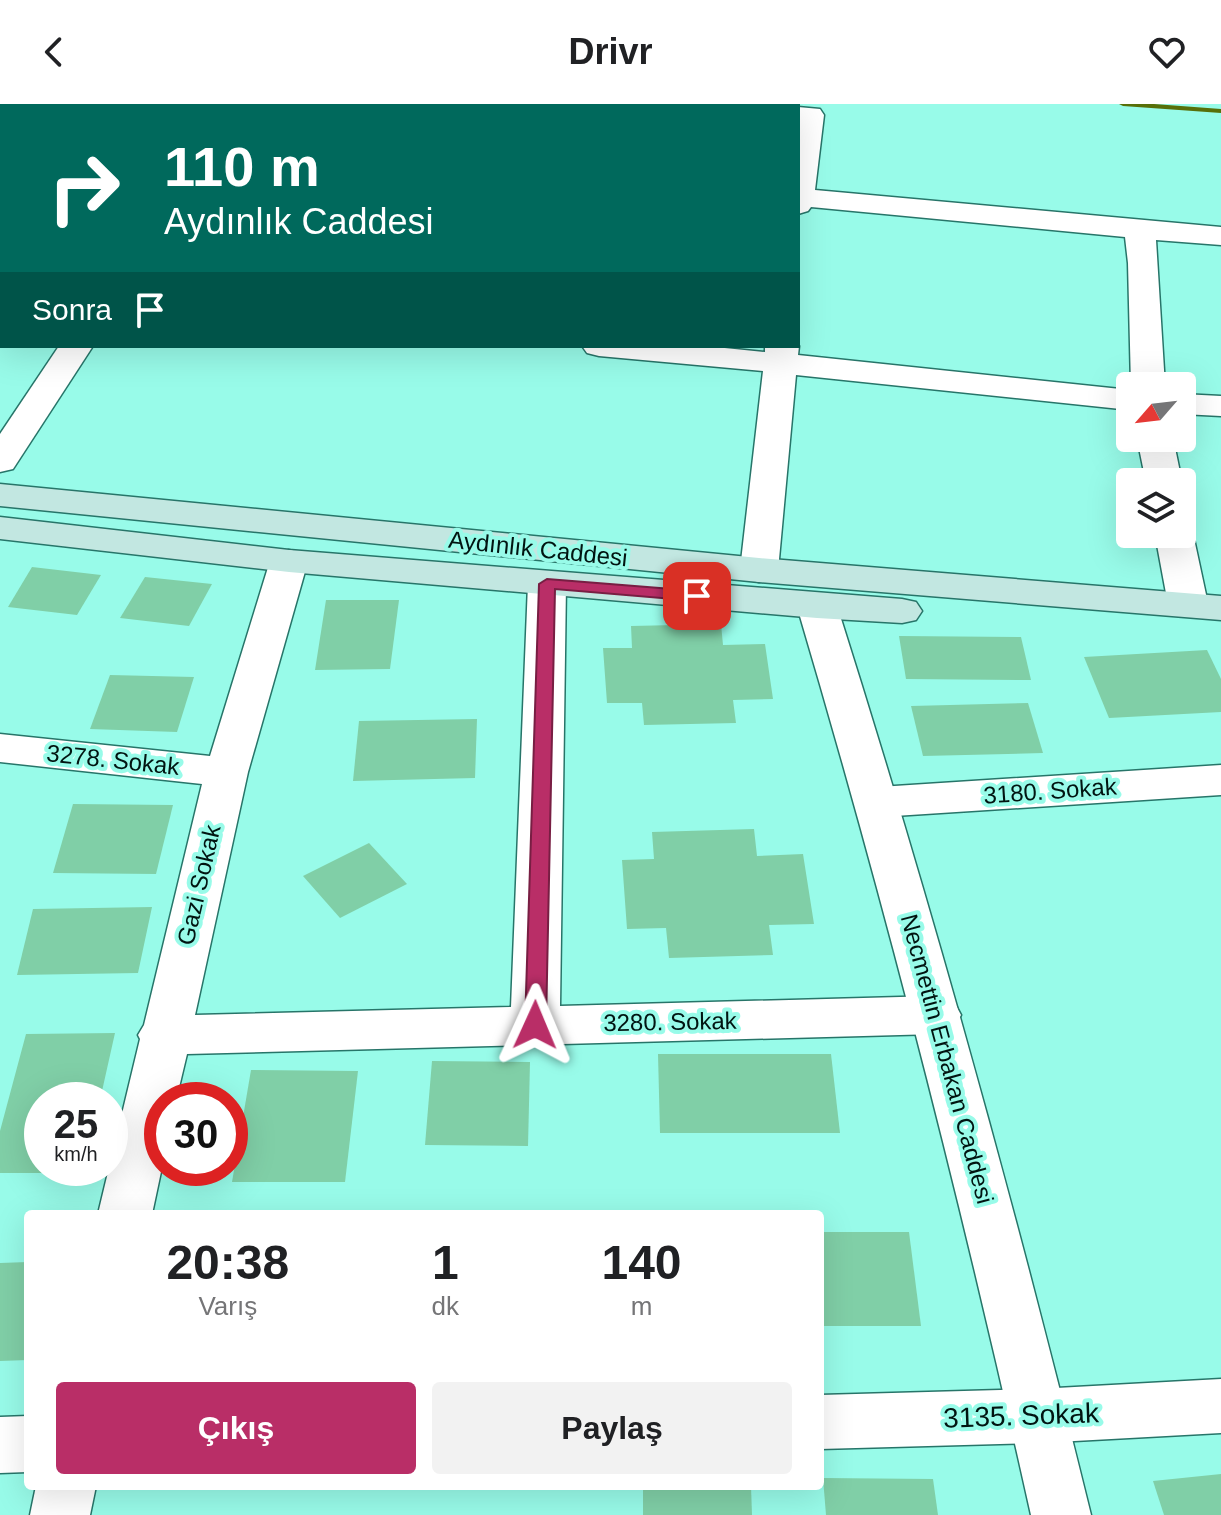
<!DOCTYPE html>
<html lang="tr">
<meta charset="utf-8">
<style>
:root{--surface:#fff;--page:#f2f2f2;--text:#202124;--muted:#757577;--accent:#b92e67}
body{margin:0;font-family:Helvetica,sans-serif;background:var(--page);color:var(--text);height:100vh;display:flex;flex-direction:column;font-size:30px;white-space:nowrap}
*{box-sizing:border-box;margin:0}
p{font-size:26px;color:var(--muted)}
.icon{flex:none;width:44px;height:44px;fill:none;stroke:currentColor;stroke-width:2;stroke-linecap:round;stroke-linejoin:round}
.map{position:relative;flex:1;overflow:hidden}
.sheet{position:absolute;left:24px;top:1106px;width:800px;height:280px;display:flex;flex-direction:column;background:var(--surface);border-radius:8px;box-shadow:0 8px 32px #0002}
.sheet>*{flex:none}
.top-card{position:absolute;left:0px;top:0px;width:800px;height:244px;box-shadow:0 8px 32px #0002;background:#00695c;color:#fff;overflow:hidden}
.needle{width:52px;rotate:242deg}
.tools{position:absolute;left:1116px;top:268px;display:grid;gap:16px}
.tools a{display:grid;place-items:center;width:80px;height:80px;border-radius:8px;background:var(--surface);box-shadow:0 8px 32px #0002;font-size:40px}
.speed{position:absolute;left:24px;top:978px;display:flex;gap:16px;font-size:40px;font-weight:700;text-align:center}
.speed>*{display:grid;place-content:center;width:104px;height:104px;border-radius:50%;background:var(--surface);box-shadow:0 8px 32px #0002;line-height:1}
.speed small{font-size:20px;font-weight:400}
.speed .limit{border:12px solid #d22;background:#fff;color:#111}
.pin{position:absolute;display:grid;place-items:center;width:68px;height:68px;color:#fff;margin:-34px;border-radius:16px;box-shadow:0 4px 12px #0006}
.me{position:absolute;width:88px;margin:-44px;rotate:1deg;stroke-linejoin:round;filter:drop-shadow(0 0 6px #0008)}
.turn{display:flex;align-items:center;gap:28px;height:168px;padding:0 32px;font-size:36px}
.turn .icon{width:104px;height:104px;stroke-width:2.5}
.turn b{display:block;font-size:56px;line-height:68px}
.then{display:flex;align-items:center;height:76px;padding:0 32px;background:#0003;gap:16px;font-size:30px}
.eta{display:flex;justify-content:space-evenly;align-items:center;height:136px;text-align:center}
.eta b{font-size:48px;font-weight:700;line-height:56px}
.primary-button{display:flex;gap:16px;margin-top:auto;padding:16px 32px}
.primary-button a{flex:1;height:92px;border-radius:8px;background:var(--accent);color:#fff;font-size:32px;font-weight:700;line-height:92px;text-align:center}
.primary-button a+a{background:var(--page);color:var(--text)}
header{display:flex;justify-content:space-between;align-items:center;height:104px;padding:0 32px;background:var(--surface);font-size:36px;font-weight:700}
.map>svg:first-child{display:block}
</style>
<header><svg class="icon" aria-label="back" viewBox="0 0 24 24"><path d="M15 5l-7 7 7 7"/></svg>Drivr<svg class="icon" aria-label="heart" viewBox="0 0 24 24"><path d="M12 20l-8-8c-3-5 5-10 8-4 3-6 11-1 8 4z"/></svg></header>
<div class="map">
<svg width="1221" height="1411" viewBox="0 0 1221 1411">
<rect width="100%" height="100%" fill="#98fbe9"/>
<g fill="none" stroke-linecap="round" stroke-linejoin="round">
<!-- stream -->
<path fill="#576f09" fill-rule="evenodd" d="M1119 0H1154L1221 5V9L1123 2Z"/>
</g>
<!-- building -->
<g fill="#80cfa7">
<path d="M32 463 101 471 77 511 8 503Z"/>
<path d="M145 473 212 480 189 522 120 514Z"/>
<path d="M326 496H399L390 565 315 566Z"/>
<path d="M721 520 723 541 765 540 773 595 733 596 736 619 644 621 642 599H607L603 544H632L631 522Z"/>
<path d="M899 532 1021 533 1031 576 906 575Z"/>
<path d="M1207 546 1221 575V608L1109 614 1084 553Z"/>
<path d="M110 571 194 573 177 628 90 625Z"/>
<path d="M1028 599 1043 649 923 652 911 602Z"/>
<path d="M477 615 475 674 353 677 359 617Z"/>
<path d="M73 700 173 701 156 770 53 769Z"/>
<path d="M754 725 757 752 803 750 814 820 769 821 773 851 669 854 666 824 627 825 622 756 654 755 652 728Z"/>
<path d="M369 739 407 780 340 814 303 772Z"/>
<path d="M152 803 138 869 17 871 33 805Z"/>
<path d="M115 929 100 996H42V1064H84L83 1069H0V1027L26 930Z"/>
<path d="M658 950H831L840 1029H660Z"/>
<path d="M432 957 530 958 528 1042 425 1041Z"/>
<path d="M251 966 358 967 345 1078H232Z"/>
<path d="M820 1128H909L921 1222H820Z"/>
<path d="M28 1158V1256L0 1257V1159Z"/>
<path d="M1221 1370V1411H1164L1153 1377Z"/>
<path d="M823 1374 933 1375 938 1411H826Z"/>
<path d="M643 1382H751L752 1411H643Z"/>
</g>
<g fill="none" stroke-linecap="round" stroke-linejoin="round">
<defs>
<g id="minor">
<path d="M200 0H228L198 2Z"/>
<path d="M577 0H642L644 2H579Z"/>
<path d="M798 3 820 5 824 11 815 86 1221 123V141L1156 136 1165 282H1131L1128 159 1125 133 811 103 808 107 798 110Z"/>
<path d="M798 241 799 242 798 251 1130 286V306L796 271 778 466 773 474 759 478 745 474 740 466 763 267 599 252 587 249 582 242H705L765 248V242Z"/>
<path d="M59 242H93L13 365 0 368V330Z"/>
<path d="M1182 290 1221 292V312L1182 310Z"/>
<path d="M1137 334H1173L1182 378H1146Z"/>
<path d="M1182 421 1187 422 1193 430 1208 500 1202 509 1188 512 1174 509 1168 500 1155 430H1182Z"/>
<path d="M289 446 302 449 308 457 248 668 195 911 511 903 528 480 533 472 547 468 561 472 566 480 560 902 937 892 954 898 961 911 954 924 937 930 187 950 176 996H162V1063L152 1110H98L140 935 138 931 144 921 202 680 0 658V630L210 652 270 457 276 449Z"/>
<path d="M1221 661V691L879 713 864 709 857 698 864 687 879 683Z"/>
<path d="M1221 1275V1329L1038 1339 820 1345V1291L1038 1285Z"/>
<path d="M28 1312V1368L0 1369V1313Z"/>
<path d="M36 1382H96L90 1411H30Z"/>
</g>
<path id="tertiary" d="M817 490 831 493 837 502C932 802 1016 1105 1091 1411H1031C963 1105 886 802 797 502L803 493Z"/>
<g id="secondary">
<path d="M0 380 759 454 1221 492V516L759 478 0 402Z"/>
<path d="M0 413 289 446 902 495 916 498 922 507 916 516 902 519 817 514 289 468 0 435Z"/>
</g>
</defs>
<!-- minor casing -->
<use href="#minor" stroke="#277569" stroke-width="3"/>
<!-- tertiary casing -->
<use href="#tertiary" stroke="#277569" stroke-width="3"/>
<!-- secondary casing -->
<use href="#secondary" stroke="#277569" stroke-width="3"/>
<!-- minor -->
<use href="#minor" fill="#fff" fill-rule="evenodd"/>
<!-- tertiary -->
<use href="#tertiary" fill="#fff" fill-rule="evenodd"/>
<!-- secondary -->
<use href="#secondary" fill="#c2e7e1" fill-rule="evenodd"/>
</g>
<!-- route -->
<path fill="#b92e67" stroke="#781e43" stroke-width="2" d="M547 475 697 487 705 492 697 497 555 485 546 921 543 927H528L525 921 539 480Z"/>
<g text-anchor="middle" stroke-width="8" stroke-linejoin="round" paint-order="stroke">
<!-- street labels -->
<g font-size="24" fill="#011411" stroke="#98fbe9">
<text transform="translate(538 445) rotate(6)" y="8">Aydınlık Caddesi</text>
<text transform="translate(113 656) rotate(6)" y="8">3278. Sokak</text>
<text transform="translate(1050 687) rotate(-4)" y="8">3180. Sokak</text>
<text transform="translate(199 781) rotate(-77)" y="8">Gazi Sokak</text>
<text transform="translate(670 918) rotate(-1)" y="8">3280. Sokak</text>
<text transform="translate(947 955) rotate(75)" y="8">Necmettin Erbakan Caddesi</text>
</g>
<!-- near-street labels -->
<g font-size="28" fill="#011411" stroke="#98fbe9">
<text transform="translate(1021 1311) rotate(-2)" y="10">3135. Sokak</text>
</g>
</g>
</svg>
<div class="tools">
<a><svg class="needle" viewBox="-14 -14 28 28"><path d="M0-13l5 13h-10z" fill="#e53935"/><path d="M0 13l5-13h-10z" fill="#757577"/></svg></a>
<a><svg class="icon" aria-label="layers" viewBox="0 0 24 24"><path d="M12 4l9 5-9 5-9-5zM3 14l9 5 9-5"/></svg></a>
</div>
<div class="speed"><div>25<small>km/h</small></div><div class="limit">30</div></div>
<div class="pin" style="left:697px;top:492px;background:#d93025"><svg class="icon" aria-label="arrive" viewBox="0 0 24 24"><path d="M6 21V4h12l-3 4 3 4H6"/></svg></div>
<svg class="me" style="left:535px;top:921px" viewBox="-20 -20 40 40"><path d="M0-17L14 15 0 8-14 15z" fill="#b92e67" stroke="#fff" stroke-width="4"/></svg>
<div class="top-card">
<div class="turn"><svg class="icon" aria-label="right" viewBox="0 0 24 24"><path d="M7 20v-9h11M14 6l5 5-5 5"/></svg><div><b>110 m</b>Aydınlık Caddesi</div></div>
<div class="then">Sonra<svg class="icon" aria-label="arrive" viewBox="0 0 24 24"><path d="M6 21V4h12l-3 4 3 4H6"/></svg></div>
</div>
<section class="sheet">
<div class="eta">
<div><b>20:38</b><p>Varış</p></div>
<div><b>1</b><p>dk</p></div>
<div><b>140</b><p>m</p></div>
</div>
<div class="primary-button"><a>Çıkış</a><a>Paylaş</a></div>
</section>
</div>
